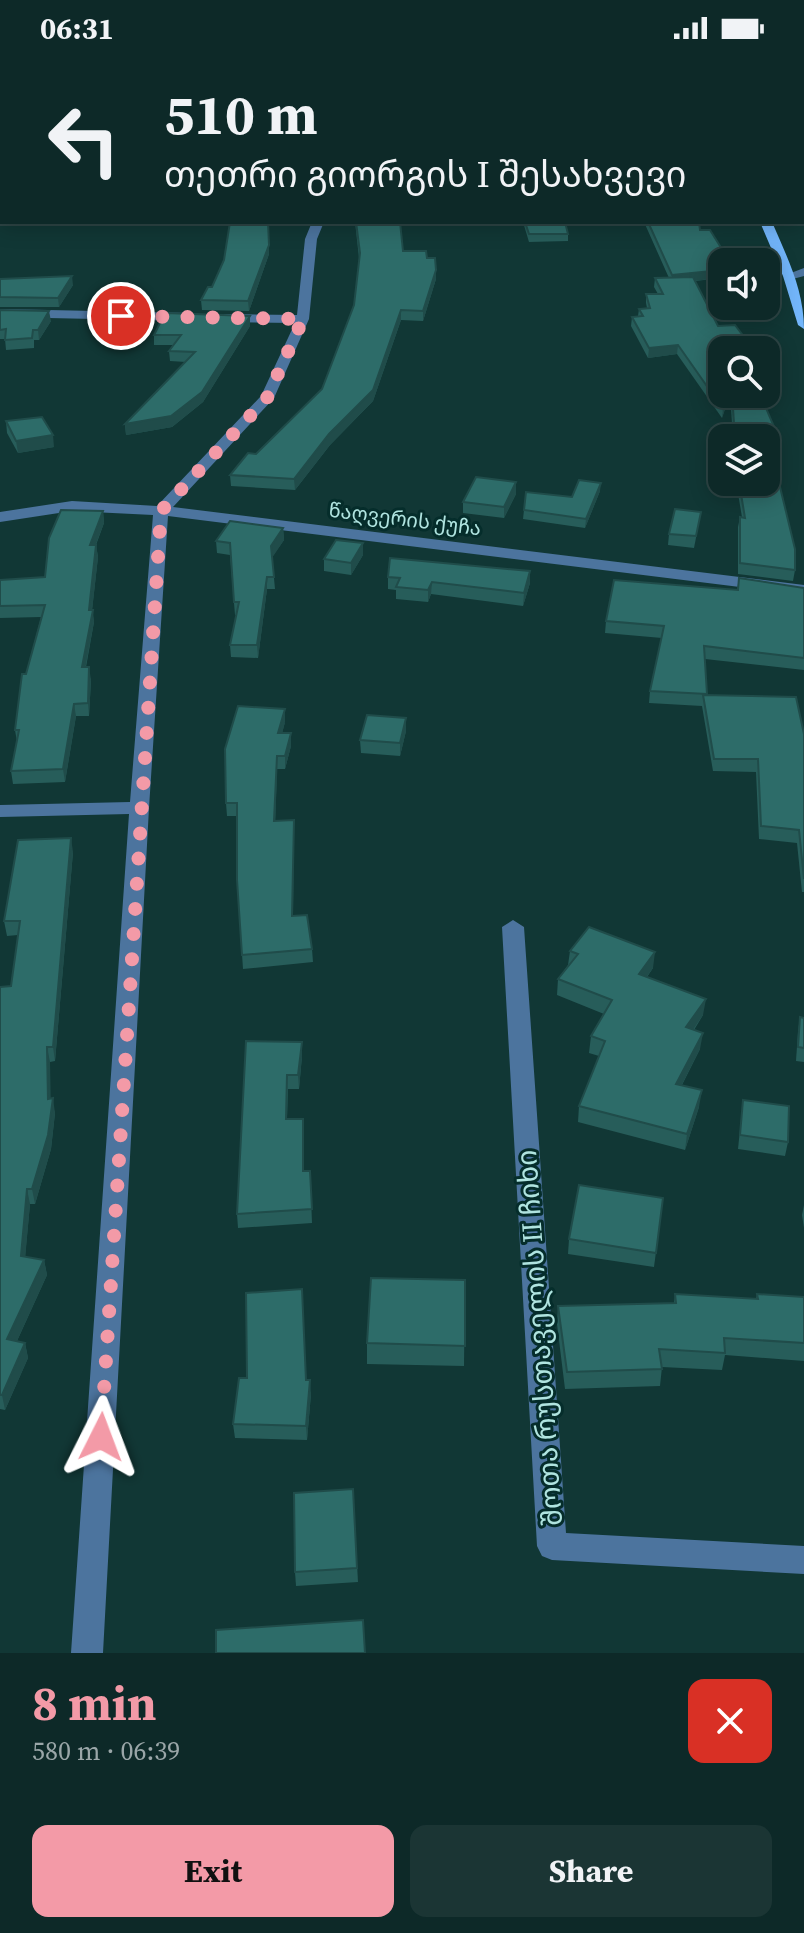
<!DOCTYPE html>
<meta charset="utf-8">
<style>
:root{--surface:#0d2928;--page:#1b3534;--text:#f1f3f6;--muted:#9aa6a8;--line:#2d4545;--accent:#f39aa7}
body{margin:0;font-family:"Source Serif 4","Noto Sans Georgian",serif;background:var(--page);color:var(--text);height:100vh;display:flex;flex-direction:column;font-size:30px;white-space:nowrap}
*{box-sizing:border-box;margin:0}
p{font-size:26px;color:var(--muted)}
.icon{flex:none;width:44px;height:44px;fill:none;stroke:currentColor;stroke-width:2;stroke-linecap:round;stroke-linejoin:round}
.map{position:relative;height:1597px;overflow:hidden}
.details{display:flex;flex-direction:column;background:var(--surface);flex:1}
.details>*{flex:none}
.guide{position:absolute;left:0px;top:0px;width:804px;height:168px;box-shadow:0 4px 20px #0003,0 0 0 2px var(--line);background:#0d2928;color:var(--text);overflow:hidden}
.fabs{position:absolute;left:708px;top:192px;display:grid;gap:16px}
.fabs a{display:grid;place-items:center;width:72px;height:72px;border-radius:16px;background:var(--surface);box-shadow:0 4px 20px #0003,0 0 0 2px var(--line);font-size:40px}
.pin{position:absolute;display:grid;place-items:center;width:68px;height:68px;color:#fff;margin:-34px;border:4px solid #fff;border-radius:50%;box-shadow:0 2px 8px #0007}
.me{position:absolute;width:88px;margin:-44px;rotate:3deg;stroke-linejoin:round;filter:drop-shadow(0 0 6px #0008)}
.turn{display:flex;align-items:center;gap:28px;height:168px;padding:0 32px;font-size:36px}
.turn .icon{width:104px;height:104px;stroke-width:2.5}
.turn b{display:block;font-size:56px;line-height:68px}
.round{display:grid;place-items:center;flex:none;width:84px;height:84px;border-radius:16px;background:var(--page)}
.headline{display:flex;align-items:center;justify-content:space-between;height:136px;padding:0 32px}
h1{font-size:48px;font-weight:700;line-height:60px;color:var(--accent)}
.action{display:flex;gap:16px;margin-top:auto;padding:16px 32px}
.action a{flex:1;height:92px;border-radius:16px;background:var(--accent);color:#111;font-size:32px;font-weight:700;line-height:92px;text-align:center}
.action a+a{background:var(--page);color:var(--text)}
.status{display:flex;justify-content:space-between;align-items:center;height:56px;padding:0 40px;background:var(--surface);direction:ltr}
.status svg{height:22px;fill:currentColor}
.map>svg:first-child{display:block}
</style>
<div class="status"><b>06:31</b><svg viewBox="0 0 49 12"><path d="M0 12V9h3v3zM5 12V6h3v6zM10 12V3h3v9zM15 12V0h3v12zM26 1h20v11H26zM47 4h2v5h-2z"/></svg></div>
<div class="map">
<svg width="804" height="1597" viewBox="0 0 804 1597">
<rect width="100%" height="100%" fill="#113735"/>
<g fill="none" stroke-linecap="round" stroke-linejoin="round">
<!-- minor -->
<g fill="#4c749e" fill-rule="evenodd">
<path d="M12 0H54L11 2Z"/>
<rect x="0" y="124" width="2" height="6"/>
<path d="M312 166H324L317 183 309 263 274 342 173 451 804 529V539L168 460 149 752 103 1597H71L129 758 0 761V749L130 746 153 459 72 455 0 466V456L72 445 157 450 261 340 295 267 223 266 217 262 223 258 297 259 305 183Z"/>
<path d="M804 212V220L789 224 783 220Z"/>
<path d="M0 253 191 257 197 261 191 265 0 261Z"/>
<path d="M513 864 524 871 566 1477 804 1490V1518L552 1504 542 1500 537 1490 502 871Z"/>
</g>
<!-- major -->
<g fill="#73b6fb" fill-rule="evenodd">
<rect x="733" y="0" width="8" height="2"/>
<path d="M760 166H772C787 201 804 234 804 273L798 269 783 220Z"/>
</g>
</g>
<!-- wall -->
<g fill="#275d5a">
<path d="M775 0H804V102L802 98V2H776Z"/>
<path d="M268 166 269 198 249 255 202 254 201 244Z"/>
<path d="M355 166H400L403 195 427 202 436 223 423 265 401 264 373 345 330 389 295 434 231 430 230 419 256 398 322 333 354 249 359 202Z"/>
<path d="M523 166H565L568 178V185L529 186Z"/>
<path d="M644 166H699L700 174 722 222 695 225 722 294V338H730L722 362 677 298 648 302 631 270 632 261 638 260 639 253 647 252 646 247V238H658L654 231 655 222H669Z"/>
<path d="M0 223 73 229 59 251H0Z"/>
<path d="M0 254 51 265 39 284H34V292L6 294 5 283H0Z"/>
<path d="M250 260V270L203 346 172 371 126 379 125 368 186 306 170 305 169 295 173 289H154V279Z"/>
<path d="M730 338H760L775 373 774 382H769L795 514 793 525 738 518V471L740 461H742L736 426H766V382H733Z"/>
<path d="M6 365 54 391 18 397 7 377Z"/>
<path d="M600 435 585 472 523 463 524 454 572 441Z"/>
<path d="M516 438 504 462 463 457V446Z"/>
<path d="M103 455 104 467 96 489 98 501 92 554 94 566 86 611 91 624 89 660H76L65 726 13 728 11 715 17 686 15 674 26 618 41 561 0 562V524L45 521Z"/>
<path d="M701 456 694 492 668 489 669 478Z"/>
<path d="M283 472 284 484 272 501 275 533H267L258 602 231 601 230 589 236 559H235L230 499 217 497 216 485Z"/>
<path d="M363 487V499L351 519 324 515V503Z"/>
<path d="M388 521 530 527 523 550 431 538 428 546 396 543V534L388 533Z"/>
<path d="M739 522 804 532V614L705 603 707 639 804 678V836H802L797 787 759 783 756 716 713 715 702 650 649 647 650 635 662 582 605 577 606 565 737 534Z"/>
<path d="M406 662V675L400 700 361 697 360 684Z"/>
<path d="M285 666 282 677H291V690L285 713H277L275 765 294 764 293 860 312 893 313 906 243 913 237 824V760H227L226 747Z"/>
<path d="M73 796 55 1005 50 1006V1042L55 1057 51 1093 35 1148H30L25 1201 44 1204 47 1219 17 1285 25 1287 28 1302 5 1354 0 1353V931L11 930 18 879 7 880 4 865Z"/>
<path d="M570 895 653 912 647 921 703 959 694 974 700 993 682 1029 699 1051 685 1094 578 1066 579 1050 599 1000 589 997 591 980 604 958 557 939 558 923 568 909Z"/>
<path d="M800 961 804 962V1006L796 1005 798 975Z"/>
<path d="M246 985 302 986V1000L299 1033H288L287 1063H303L304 1115H310L312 1167 238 1172 237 1158Z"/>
<path d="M743 1044 788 1086 785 1100 738 1093Z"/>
<path d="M663 1142 654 1211 568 1198 569 1183Z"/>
<path d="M804 1149V1172L802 1159Z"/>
<path d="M465 1224 464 1310 367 1308V1287Z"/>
<path d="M675 1238 756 1243 757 1238 804 1241V1305L725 1299 722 1314 662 1311 660 1330 565 1333 557 1268 558 1250 674 1247Z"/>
<path d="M306 1324 311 1338 307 1384 235 1382 233 1368Z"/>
<path d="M353 1433 358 1526 296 1530 295 1516Z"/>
</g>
<!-- shaded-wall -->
<g fill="#204c4a">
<path d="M269 189V198L249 255 248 245Z"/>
<path d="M436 214V223L423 265V255Z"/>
<path d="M722 214V222L671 227 672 219Z"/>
<path d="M72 220 73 229 59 251 58 242Z"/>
<path d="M401 254V264L373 345 330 389 295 434 294 423Z"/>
<path d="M49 255 51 265 39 284 38 274Z"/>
<path d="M250 260V270L203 346 172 371 126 379 125 368Z"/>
<path d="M678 289 677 298 648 302 649 292Z"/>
<path d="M728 338H730L722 362 723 353Z"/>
<path d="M53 379 54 391 18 397 16 385Z"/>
<path d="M516 426V438L504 462V451Z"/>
<path d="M601 427 600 435 585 472 586 463Z"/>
<path d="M103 455 104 467 91 501 90 489Z"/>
<path d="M283 472 284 484 272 502 271 490Z"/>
<path d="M363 487V499L351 519V507Z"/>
<path d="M96 489 98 501 91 564 93 554 94 566 83 624 82 611Z"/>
<path d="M530 515V527L523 550 524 537Z"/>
<path d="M267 521V533L258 602 257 589Z"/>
<path d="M432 526 431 538 428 546V534Z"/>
<path d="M89 611 91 624 89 660 88 647Z"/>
<path d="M74 648 76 660 65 726 63 713Z"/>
<path d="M285 653V666L279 690 278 677Z"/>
<path d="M406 662V675L400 700V687Z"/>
<path d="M291 677V690L285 713V700Z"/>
<path d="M277 700V713L275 778 274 765Z"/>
<path d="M71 782 73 796 55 1005 53 991Z"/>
<path d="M655 896 653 912 637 934 639 918Z"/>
<path d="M706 943 703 959 684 987 686 971Z"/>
<path d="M703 977 700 993 674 1044 676 1028Z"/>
<path d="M302 986V1000L299 1033 298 1019Z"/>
<path d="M47 991 50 1006 51 1057 48 1043Z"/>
<path d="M702 1034 699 1051 685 1094 687 1078Z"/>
<path d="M53 1042 55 1057 51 1093 35 1148 32 1133Z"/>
<path d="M27 1133 30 1148 24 1215 21 1200Z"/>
<path d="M44 1204 47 1219 11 1298 7 1283Z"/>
<path d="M25 1287 28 1302 5 1354 2 1339Z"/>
<path d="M310 1324 311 1338 307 1384 306 1370Z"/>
</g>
<!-- building -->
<g fill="#2d6c69" stroke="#204c4a" stroke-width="2">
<path d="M0 0 30 1V2H2V38H0Z"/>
<path d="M93 0H118L119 2H93Z"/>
<path d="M148 0H209L210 2H148Z"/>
<path d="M227 0H287V2H226Z"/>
<path d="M376 0H410L408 2H376Z"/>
<path d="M481 0H511L509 2H478Z"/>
<path d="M646 0H690L689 2H644Z"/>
<path d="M778 0H804V93L802 89V2H779Z"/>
<rect x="0" y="48" width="2" height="52"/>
<path d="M230 166H268L269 189 248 245 201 244 208 231H212L224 204Z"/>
<path d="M356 166H400L403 195H426L427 202H435L436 214 423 255 401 254 373 334 329 378 294 423 230 419 248 397 256 398 322 333 354 249 360 197Z"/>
<path d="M525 166H565L568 178H529Z"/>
<path d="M648 166H699L700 174H710L730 206H722V214L672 219Z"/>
<path d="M72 220 58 242 0 241V223Z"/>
<path d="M693 221 718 270 735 269 754 294H722V338H728L723 353 678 289 649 292 632 261 643 260 639 253 650 252 646 238H663L655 222Z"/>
<path d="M0 254 49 255 38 274H33L32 282 5 284 6 273 0 274Z"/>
<path d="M165 257 250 260 202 336 171 360 125 368 195 296 169 295 181 279H154Z"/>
<path d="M732 338H760L775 373H766L795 493V514L740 507V461L745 462 739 426H766V382H735Z"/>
<path d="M42 361 53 379 16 385 6 365Z"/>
<path d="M476 421 516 426 504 451 463 446Z"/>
<path d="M579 424 601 427 586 463 524 454 526 436 572 441Z"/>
<path d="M675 453 701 456 696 480 669 478Z"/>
<path d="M61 454 103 455 90 489H96L89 554H93L82 611H89L88 647 74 648 63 713 11 715 19 674H15L22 618H26L45 549 0 550V524L45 521 49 482Z"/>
<path d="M230 465 283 472 271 490 274 521H267L257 589H230L239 546H234L230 487 216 485Z"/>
<path d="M336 484 363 487 351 507 324 503Z"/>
<path d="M390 502 530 515 524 537 432 526 428 534 396 531 400 522 388 521Z"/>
<path d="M739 522 804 532V602L704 590 707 638 650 635 664 570 606 565 614 524 738 534Z"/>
<path d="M703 639 796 641 804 678V823L799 774 761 770 758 703H714Z"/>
<path d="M238 650 285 653 278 677H291L285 700H277L274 765 294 764 292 860 307 859 312 893 242 899 237 824V747H226L225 693Z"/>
<path d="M367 659 406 662 400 687 360 684Z"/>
<path d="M71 782 53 991H47L48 1043 53 1042 48 1079 32 1133H27L21 1200 44 1204 7 1283 25 1287 2 1339H0V931L11 930 20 865H4L18 784Z"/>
<path d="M589 871 655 896 639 918 706 943 686 971 703 977 676 1028 702 1034 687 1078 579 1050 605 985 591 980 612 944 558 923 578 898 570 895Z"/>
<path d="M800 961 804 962V992L798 991Z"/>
<path d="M246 985 302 986 298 1019H287L286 1063H303V1115H310L312 1153 237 1158Z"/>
<path d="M743 1044 789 1050 788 1086 740 1079Z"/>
<path d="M579 1129 663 1142 656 1197 569 1183Z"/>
<path d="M371 1222 465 1224V1290L367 1287Z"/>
<path d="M302 1233 306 1324H310L306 1370 233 1368 239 1322H247L246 1237Z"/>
<path d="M675 1238 758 1243 757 1238 804 1241V1287L724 1282 725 1297 659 1293 662 1313 567 1316 558 1250 676 1247Z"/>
<path d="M353 1433 357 1512 295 1516 294 1437Z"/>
<path d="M363 1564 365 1597H216V1574Z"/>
</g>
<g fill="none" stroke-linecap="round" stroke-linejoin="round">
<!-- route -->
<path stroke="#f39aa7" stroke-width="14" stroke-dasharray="0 25.2" d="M101 1381 161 455 267 342 303 263 121 260"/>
</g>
<g text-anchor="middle" stroke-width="6" stroke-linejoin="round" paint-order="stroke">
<!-- far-street labels -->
<g font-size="20" fill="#b0e4e0" stroke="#052d2b">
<text transform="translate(405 463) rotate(7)" y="7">წაღვერის ქუჩა</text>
</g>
<!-- near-street labels -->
<g font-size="28" fill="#b0e4e0" stroke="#052d2b">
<text transform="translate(539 1282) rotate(-94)" y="10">შოთა რუსთაველის II ჩიხი</text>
</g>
</g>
</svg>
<div class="fabs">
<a><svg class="icon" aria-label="sound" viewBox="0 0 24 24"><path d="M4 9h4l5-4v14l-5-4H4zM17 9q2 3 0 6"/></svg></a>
<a><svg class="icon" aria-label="search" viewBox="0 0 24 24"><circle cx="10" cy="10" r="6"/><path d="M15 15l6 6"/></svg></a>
<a><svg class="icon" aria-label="layers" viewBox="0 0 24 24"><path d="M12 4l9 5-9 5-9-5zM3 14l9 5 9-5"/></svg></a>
</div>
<div class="pin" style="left:121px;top:260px;background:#d93025"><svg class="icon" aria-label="arrive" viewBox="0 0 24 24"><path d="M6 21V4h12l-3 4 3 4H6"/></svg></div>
<svg class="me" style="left:101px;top:1381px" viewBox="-20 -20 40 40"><path d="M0-17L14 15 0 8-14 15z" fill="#f39aa7" stroke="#fff" stroke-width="4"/></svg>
<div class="guide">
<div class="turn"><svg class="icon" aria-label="left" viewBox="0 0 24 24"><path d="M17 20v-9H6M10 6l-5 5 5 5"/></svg><div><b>510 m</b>თეთრი გიორგის I შესახვევი</div></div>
</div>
</div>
<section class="details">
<div class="headline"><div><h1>8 min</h1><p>580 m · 06:39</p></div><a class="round" style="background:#d93025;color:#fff"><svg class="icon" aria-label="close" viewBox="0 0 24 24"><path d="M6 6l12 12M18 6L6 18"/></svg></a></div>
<div class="action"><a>Exit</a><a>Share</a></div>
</section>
